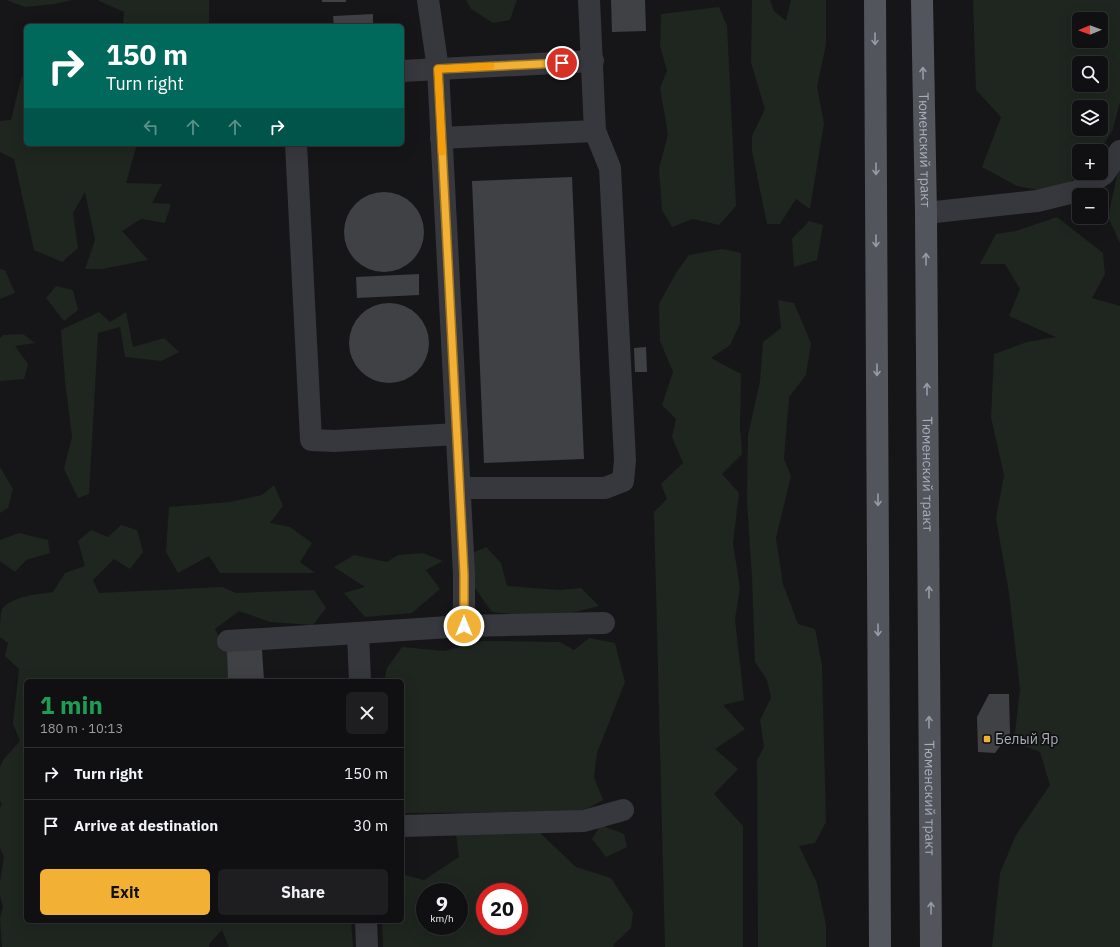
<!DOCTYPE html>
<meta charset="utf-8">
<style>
:root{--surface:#101012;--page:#1e1e20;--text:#f1f3f6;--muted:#9c9d9f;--line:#303032;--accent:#f2b134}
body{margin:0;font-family:"IBM Plex Sans",sans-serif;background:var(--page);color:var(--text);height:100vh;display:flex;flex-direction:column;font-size:15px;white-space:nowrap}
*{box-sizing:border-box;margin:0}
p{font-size:13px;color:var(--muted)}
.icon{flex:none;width:22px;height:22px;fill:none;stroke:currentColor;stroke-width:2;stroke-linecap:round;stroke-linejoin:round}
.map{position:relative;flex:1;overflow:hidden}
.drawer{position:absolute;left:24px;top:679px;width:380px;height:244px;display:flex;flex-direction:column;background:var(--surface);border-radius:6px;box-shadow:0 4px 16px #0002,0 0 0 1px var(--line)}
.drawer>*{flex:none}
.top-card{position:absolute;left:24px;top:24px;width:380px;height:122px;border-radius:6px;box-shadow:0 4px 16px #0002,0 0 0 1px var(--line);background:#00695c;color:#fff;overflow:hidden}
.needle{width:26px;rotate:269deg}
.controls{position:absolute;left:1072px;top:12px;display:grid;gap:8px}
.controls a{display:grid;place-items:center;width:36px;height:36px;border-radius:6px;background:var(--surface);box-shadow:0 4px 16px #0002,0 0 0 1px var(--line);font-size:20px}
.speed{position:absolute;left:416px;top:883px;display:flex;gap:8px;font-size:20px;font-weight:700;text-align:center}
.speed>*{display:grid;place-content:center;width:52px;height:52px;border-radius:50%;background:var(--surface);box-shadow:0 4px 16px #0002,0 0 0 1px var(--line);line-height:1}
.speed small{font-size:10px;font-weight:400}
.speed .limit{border:6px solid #d22;background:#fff;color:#111}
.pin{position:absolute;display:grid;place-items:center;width:34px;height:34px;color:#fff;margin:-17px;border:2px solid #fff;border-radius:50%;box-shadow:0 1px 4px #0007}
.me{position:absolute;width:44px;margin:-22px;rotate:0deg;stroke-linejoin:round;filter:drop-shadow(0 0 3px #0008)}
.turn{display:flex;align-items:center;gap:14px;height:84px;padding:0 16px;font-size:18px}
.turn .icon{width:52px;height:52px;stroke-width:2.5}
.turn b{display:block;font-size:28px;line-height:34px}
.lanes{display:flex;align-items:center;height:38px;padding:0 16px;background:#0003;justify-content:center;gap:20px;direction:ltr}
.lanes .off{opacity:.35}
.round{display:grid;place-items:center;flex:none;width:42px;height:42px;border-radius:6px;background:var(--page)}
.head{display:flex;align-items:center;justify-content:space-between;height:68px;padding:0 16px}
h1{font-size:24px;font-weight:700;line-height:30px;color:#1e9e55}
.button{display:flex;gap:8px;margin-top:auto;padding:8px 16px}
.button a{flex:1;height:46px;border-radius:6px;background:var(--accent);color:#111;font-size:16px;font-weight:700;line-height:46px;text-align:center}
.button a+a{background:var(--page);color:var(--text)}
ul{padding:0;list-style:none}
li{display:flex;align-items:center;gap:12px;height:52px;padding:0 16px;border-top:1px solid var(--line)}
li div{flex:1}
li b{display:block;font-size:15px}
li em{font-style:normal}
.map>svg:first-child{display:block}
</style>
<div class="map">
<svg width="1120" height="947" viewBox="0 0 1120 947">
<rect width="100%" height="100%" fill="#161618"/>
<!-- green -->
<g fill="#1e261f" fill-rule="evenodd">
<path d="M6 0H72L55 4 25 7Z"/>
<path d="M97 0H209V26H123L124 12Z"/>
<path d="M466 0H517L510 20 493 23 471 9Z"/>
<path d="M752 0H770L774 11 786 21 791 0H826V44L817 87 824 123 810 209 796 199 780 224H767L752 151V136L765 109 751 63Z"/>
<path d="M973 0H1120V102L1113 129 1100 151H1079V173H1082L1055 193 1017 186 982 167 1001 117 976 90ZM1079 19H1101V41H1079ZM1079 63H1101V85H1079ZM1079 107H1101V129H1079Z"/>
<path d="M719 7 727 26 736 206 719 225 693 219 672 227 662 210 659 169 668 134 660 88 667 71 660 46 661 14Z"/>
<path d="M26 69V144H137L126 183 162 184 152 203 171 204 165 223 141 219 122 231 148 260 102 269H85L95 240 85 192 73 213 78 248 62 262 34 250 14 159 0 152V121L11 120 21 79Z"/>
<path d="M1120 162V243L1108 217Z"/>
<path d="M1057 217 1103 253 1105 274 1092 298 1120 306V947H992L1000 873 1016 835 1050 785 1040 752 1014 742 1020 689 1009 593 996 518 1004 475 991 417 994 354 1027 342 1056 337 1009 316 1020 289 1005 264H980L996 234 1016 231Z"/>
<path d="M809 221 823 225 817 260 794 267 792 239Z"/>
<path d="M722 249 741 253 740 324 730 345 711 358 741 374 740 427 742 454 722 474 739 493 733 544 740 588 735 619 744 700 723 705 745 729 715 749 738 769 714 794 743 826V947H665L654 512 667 499 661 484 683 463 672 437 676 419 662 405 673 372 660 341 659 304 676 273 689 255Z"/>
<path d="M0 269 5 270 15 293 0 299Z"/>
<path d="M56 286 73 290 78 310 64 321 46 298Z"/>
<path d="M778 300 794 303 811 343 806 375 789 397 784 459 791 476 776 538 783 584 798 624 815 629 822 665 826 822 815 843 799 846 817 883 826 925V947H758L757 760 764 747 760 720 771 698 767 680 755 662 752 578 747 500 748 435 760 381 763 342 781 328Z"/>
<path d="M99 312 110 322 126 312 133 347 164 338 179 352 161 361 125 357 120 327 98 333 89 494 78 498 64 469 72 437 65 381 61 330Z"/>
<path d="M23 334 35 343 15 346 28 364 24 379 0 381V338L3 335Z"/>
<path d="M0 467 13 489 8 508 0 513Z"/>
<path d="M274 485 283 506 270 523 290 527 312 543 300 562 315 573H220L209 556 178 573 166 552 169 507 230 502 262 495Z"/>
<path d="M121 525 137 530 143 552 130 569 114 559 93 580 99 593 222 587 236 593 314 590 326 608 313 625 270 622 239 611 215 629 227 651 228 681H26V921H351L353 947H229L222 930 209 944V947H2L0 918 3 907 0 896V882L4 857 0 848V808L2 804 0 801V767L3 760 20 741 13 724 19 669 5 656 8 643 0 637C0 629 0 615 2 609 12 596 39 594 53 592L65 573 85 566 78 541 91 530 108 537Z"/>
<path d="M19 533 48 540 50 553 26 560 15 572 0 561V540Z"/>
<path d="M486 547 501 563 507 586 560 590 581 588 599 606 552 618 492 612 475 588 470 554Z"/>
<path d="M423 553 443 561 426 570 440 589 412 613 365 617 344 593 365 587 334 567 354 555 387 562 398 555Z"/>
<path d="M589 638 615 643 625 682 597 753 594 777 603 800 581 812 404 813 402 810V681H384L387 668 402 647 445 651 482 641 560 642 574 650Z"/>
<path d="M601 825 624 834 627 847 606 857 592 839Z"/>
<path d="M539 832 576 867 611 878 633 912 631 928 613 945 614 947H383L382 921H402V878L405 875 424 880 459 857 456 834ZM425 892H459V926H425ZM485 892H519V926H485Z"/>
</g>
<!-- building -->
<g fill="#404145">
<rect x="322" y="0" width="24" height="2"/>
<path d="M611 0H645L646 31 612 32Z"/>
<path d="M373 14V26H334L333 16Z"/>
<path d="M572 177 584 459 484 463 472 181Z"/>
<circle cx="384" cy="232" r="40"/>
<path d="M419 274V295L357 298 356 277Z"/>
<circle cx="389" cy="343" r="40"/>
<path d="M646 347 647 372H635L634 348Z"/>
<path d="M262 649 264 681H228L227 651Z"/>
<path d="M989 694H1009L1010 733 995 753 978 752 977 717Z"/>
</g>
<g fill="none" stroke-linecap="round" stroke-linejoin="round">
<!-- minor -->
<g stroke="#37383d" stroke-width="22">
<path d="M402 71 593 61"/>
<path d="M441 138 595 131"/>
<path d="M296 144 311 440 334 441 457 434"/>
<path d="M926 213 1037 201 1078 191 1104 174 1120 151"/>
<path d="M460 488H605L623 481 625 460 610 168 595 131 589 0"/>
<path d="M464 626 604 623"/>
<path d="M228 641 358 633"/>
<path d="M360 681 358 633 464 626V574L438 69 428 0"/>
<path d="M402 826 584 821 623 810"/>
<path d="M366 921 367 947"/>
</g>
<!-- major -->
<g stroke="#53555c" stroke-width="22">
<path d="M875 0 880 947"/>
<path id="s1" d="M922 0 926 213 931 947"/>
</g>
</g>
<!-- one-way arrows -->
<defs><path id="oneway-shaft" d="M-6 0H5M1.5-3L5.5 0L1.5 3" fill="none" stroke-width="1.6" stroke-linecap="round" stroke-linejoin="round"/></defs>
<g stroke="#979ba6">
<use href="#oneway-shaft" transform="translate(875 39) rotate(90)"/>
<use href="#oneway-shaft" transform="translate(923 73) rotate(-91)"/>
<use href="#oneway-shaft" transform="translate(876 169) rotate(90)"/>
<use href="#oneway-shaft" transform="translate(876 241) rotate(90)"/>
<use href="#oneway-shaft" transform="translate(926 259) rotate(-90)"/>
<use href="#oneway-shaft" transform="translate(877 370) rotate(90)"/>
<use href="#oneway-shaft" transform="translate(927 389) rotate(-90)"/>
<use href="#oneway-shaft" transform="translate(878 500) rotate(90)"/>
<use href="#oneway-shaft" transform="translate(929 592) rotate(-90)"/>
<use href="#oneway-shaft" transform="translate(878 630) rotate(90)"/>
<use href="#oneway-shaft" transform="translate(929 722) rotate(-90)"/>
<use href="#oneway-shaft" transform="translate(931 908) rotate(-90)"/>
</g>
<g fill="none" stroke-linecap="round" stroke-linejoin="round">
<defs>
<path id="route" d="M464 626V574L438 69 562 63"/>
</defs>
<!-- route casing -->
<use href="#route" stroke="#9d7322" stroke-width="10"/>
<!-- route -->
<use href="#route" stroke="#f2b134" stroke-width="7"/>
<!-- slow -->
<path stroke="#f59e0b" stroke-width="7" d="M442 152 438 69 491 66"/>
</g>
<!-- markers -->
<rect fill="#f2b134" stroke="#111113" stroke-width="1.5" x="983" y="735" width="8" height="8" rx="2"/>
<g text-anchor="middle" stroke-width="3.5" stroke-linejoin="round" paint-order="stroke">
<!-- street labels -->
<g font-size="14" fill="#a8adb8" stroke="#111113">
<text dy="5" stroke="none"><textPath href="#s1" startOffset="150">Тюменский тракт</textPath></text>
<text dy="5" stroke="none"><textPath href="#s1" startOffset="474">Тюменский тракт</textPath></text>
<text dy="5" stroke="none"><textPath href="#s1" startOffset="798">Тюменский тракт</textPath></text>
</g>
<!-- poi labels -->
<g font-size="14" fill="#a8adb8" stroke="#111113" text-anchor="start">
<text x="995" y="744">Белый Яр</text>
</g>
</g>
</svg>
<div class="controls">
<a><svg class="needle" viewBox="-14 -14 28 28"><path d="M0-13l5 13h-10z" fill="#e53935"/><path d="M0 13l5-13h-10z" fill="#9c9d9f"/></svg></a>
<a><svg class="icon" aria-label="search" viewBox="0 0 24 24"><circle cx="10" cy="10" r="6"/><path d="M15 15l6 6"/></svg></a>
<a><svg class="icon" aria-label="layers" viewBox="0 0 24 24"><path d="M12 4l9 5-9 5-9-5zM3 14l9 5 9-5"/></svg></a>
<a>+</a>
<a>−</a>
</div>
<div class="speed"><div>9<small>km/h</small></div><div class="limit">20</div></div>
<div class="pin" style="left:562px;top:63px;background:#d93025"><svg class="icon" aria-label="arrive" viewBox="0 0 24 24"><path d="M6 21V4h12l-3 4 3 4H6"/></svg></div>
<svg class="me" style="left:464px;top:626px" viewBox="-20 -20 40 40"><circle r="17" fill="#f2b134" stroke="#fff" stroke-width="3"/><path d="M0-11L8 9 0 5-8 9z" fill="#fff"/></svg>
<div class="top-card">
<div class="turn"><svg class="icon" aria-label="right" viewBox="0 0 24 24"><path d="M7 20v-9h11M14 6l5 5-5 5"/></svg><div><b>150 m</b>Turn right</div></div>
<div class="lanes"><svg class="icon off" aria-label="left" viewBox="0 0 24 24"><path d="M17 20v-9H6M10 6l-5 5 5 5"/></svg><svg class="icon off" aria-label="ahead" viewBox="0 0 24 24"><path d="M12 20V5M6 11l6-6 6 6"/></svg><svg class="icon off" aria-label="ahead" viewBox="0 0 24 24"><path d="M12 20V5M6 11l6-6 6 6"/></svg><svg class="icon" aria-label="right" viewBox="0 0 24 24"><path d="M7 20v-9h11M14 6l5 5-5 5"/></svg></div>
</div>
<section class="drawer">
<div class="head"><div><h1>1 min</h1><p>180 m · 10:13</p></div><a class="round"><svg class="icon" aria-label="close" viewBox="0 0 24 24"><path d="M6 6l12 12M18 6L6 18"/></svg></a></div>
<ul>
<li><svg class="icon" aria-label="right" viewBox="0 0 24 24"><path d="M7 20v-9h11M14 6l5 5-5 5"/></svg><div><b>Turn right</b></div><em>150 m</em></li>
<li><svg class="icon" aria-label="arrive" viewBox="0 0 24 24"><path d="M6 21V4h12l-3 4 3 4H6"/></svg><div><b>Arrive at destination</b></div><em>30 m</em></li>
</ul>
<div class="button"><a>Exit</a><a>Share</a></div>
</section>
</div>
